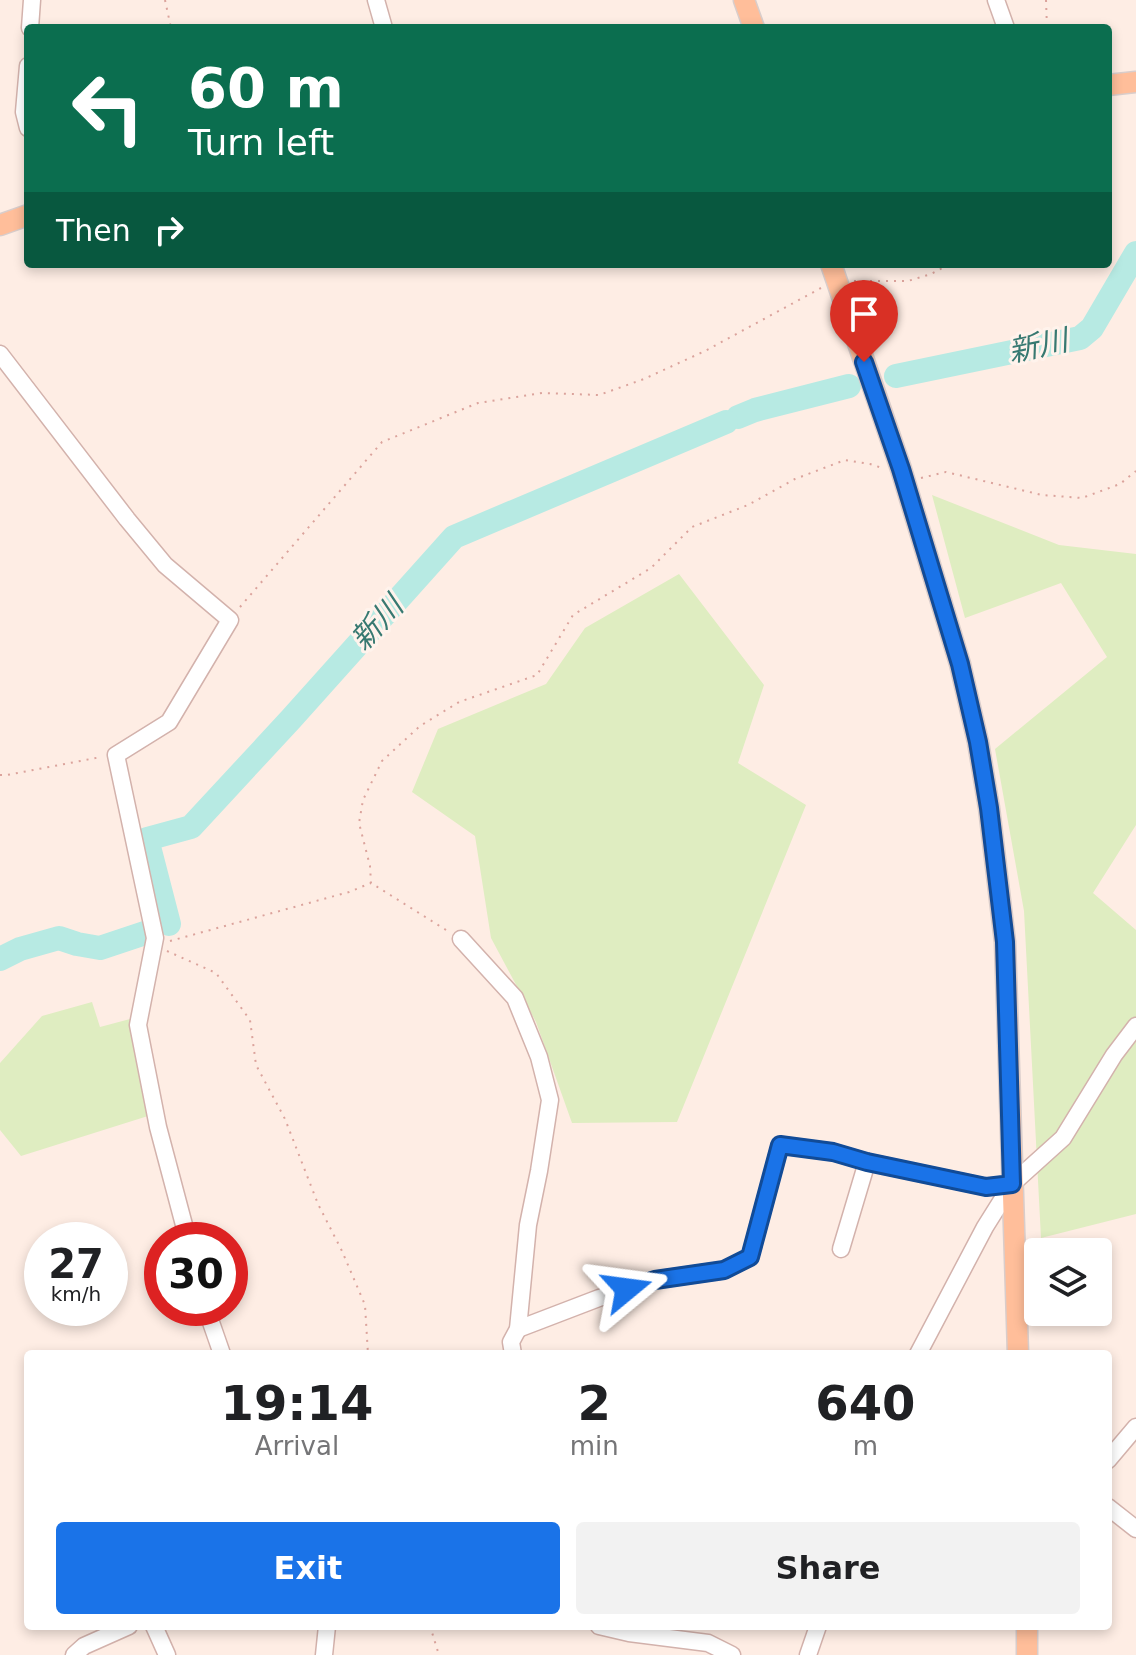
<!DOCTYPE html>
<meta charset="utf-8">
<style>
:root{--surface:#fff;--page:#f2f2f2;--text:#202124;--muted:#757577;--accent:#1a73e8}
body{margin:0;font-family:"DejaVu Sans","Noto Sans JP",sans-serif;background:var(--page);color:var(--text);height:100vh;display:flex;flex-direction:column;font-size:30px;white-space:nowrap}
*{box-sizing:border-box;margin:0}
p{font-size:26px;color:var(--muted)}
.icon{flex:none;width:44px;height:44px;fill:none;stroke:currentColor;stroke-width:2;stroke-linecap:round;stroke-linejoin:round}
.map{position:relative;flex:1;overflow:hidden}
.side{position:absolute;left:24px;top:1350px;width:1088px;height:280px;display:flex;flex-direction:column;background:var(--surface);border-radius:8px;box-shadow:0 4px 12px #0003}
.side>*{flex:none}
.banner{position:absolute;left:24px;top:24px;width:1088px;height:244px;border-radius:8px;box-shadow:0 4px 12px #0003;background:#0b6e4f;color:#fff;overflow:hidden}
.buttons{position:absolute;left:1024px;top:1238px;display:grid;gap:16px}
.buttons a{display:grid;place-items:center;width:88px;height:88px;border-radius:8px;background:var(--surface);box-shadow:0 4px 12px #0003;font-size:40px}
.speed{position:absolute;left:24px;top:1222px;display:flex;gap:16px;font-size:40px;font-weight:700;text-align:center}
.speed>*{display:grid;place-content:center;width:104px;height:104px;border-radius:50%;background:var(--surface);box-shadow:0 4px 12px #0003;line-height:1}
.speed small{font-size:20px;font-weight:400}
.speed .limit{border:12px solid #d22;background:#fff;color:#111}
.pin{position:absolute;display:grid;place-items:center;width:68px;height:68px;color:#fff;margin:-82px -34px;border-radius:50% 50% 50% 0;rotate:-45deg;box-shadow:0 0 8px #0007}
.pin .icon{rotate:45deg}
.me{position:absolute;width:88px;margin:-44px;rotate:74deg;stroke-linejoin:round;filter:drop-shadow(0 0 6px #0008)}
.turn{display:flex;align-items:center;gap:28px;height:168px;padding:0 32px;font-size:36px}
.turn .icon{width:104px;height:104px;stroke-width:2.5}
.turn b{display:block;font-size:56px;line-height:68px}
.then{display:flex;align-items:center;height:76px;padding:0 32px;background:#0003;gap:16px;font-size:30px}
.eta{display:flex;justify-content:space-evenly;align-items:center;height:136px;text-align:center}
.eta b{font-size:48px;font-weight:700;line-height:56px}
.button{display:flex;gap:16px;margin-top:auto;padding:16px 32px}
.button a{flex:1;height:92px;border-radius:8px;background:var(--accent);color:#fff;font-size:32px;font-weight:700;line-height:92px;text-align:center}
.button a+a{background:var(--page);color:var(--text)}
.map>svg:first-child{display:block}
</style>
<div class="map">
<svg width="1136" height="1655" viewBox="0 0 1136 1655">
<rect width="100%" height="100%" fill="#feede4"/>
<!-- green -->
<g fill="#dfedc1">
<path d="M932 495 1059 545 1136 554V825L1093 893 1136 930V1214L1041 1238 1024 911 995 749 1107 657 1061 583 965 618Z"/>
<path d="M679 574 764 685 738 763 806 805 677 1122 572 1123 536 1022 491 938 475 836 412 792 438 729 546 684 585 628Z"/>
<path d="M92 1002 100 1027 130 1019 148 1116 21 1156 0 1130V1063L42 1016Z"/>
</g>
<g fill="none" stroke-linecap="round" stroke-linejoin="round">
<!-- river -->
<g stroke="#b7eae3" stroke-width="24">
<path d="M896 376 1080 338 1092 328 1136 253"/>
<path d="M738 417 755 410 849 386"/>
<path d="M169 924 147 839 191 827 291 719 454 537 726 422"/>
<path d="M0 959 20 949 59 938 77 944 100 948 148 932"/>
</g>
<defs>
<g id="minor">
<path d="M376 0 384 28"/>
<path d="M996 0 1006 28"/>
<path d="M30 28 32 0"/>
<path d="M28 66 24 112 28 128"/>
<path d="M0 354 127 519 165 565 230 620 169 722 116 755 155 938 138 1025 158 1127 188 1240"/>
<path d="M461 939 515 998 539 1057 550 1100 539 1171 528 1225 518 1329 511 1342 513 1354"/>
<path d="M841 1249 867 1162"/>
<path d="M206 1308 222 1354"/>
<path d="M518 1329 599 1298 655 1280 724 1270 750 1257 780 1145 833 1152 867 1162 986 1187 1012 1184"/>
<path d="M918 1354 985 1227 1012 1184 1063 1138 1114 1055 1136 1026"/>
<path d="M1108 1460 1136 1427"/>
<path d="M1108 1507 1136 1529"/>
<path d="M154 1626 167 1655"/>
<path d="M599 1626 629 1633 708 1643 732 1655"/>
<path d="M74 1655 84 1646 129 1626"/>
<path d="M324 1655 327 1626"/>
<path d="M808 1655 818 1626"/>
</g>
<g id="major">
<path d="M744 0 754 28"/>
<path d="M1108 85 1136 82"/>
<path d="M0 225 28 215"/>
<path d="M831 264 901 469 960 664 978 742 989 808 1005 942 1018 1354"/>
<path d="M1027 1626V1655"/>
</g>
</defs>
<!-- minor casing -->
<use href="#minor" stroke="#d3b2ac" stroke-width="19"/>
<!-- major casing -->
<use href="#major" stroke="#d9cdcb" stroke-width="23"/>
<!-- path -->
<g stroke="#dba39c" stroke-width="2" stroke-dasharray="2 6" stroke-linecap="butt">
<path d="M165 0 171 28"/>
<path d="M1046 0 1047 28"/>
<path d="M854 281H908L931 274 950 264"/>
<path d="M921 478 946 472 1042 495 1082 498 1120 484 1136 471"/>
<path d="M240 607 382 442 478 403 542 393 599 395 644 379 705 351 821 288"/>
<path d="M0 775H7L101 757"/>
<path d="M446 930 371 883 370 866 359 823 363 800 382 761 420 726 459 702 537 675 573 615 651 568 692 527 748 505 795 479 845 460 870 464 882 468"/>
<path d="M170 941 349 892 371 883"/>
<path d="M167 951 216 973 250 1020 256 1065 285 1119 318 1204 342 1251 365 1305 368 1354"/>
<path d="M430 1626 439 1655"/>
</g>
<!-- minor -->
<use href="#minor" stroke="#fff" stroke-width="16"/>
<!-- major -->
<use href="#major" stroke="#ffbe9a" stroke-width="20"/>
</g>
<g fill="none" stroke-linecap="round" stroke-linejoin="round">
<defs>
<path id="route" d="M627 1289 655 1280 724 1270 750 1257 780 1145 833 1152 867 1162 986 1187 1012 1184 1005 942 989 808 978 742 960 664 901 469 864 362"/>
</defs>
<!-- route casing -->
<use href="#route" stroke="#114b97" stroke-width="20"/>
<!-- route -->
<use href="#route" stroke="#1a73e8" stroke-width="14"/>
</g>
<g text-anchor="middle" stroke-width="6" stroke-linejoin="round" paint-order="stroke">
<!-- water labels -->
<g font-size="30" font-style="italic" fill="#377971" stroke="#fff3ec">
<text transform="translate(1038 346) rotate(-12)" y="10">新川</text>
<text transform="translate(377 623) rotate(-48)" y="10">新川</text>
</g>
</g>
</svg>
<div class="buttons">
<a><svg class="icon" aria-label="layers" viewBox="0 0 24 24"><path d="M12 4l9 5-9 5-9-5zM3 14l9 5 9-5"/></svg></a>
</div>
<div class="speed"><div>27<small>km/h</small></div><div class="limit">30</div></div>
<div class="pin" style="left:864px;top:362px;background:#d93025"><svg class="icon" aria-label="arrive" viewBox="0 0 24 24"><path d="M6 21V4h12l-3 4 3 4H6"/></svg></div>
<svg class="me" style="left:627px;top:1289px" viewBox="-20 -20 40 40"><path d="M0-17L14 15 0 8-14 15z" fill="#1a73e8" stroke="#fff" stroke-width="4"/></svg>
<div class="banner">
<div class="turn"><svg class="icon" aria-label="left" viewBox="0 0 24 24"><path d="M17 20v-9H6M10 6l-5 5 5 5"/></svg><div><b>60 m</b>Turn left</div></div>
<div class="then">Then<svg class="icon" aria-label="right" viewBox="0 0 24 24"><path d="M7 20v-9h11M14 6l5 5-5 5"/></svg></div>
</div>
<section class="side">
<div class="eta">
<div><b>19:14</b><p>Arrival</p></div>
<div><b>2</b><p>min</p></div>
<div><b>640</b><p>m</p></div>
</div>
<div class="button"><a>Exit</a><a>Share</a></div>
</section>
</div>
